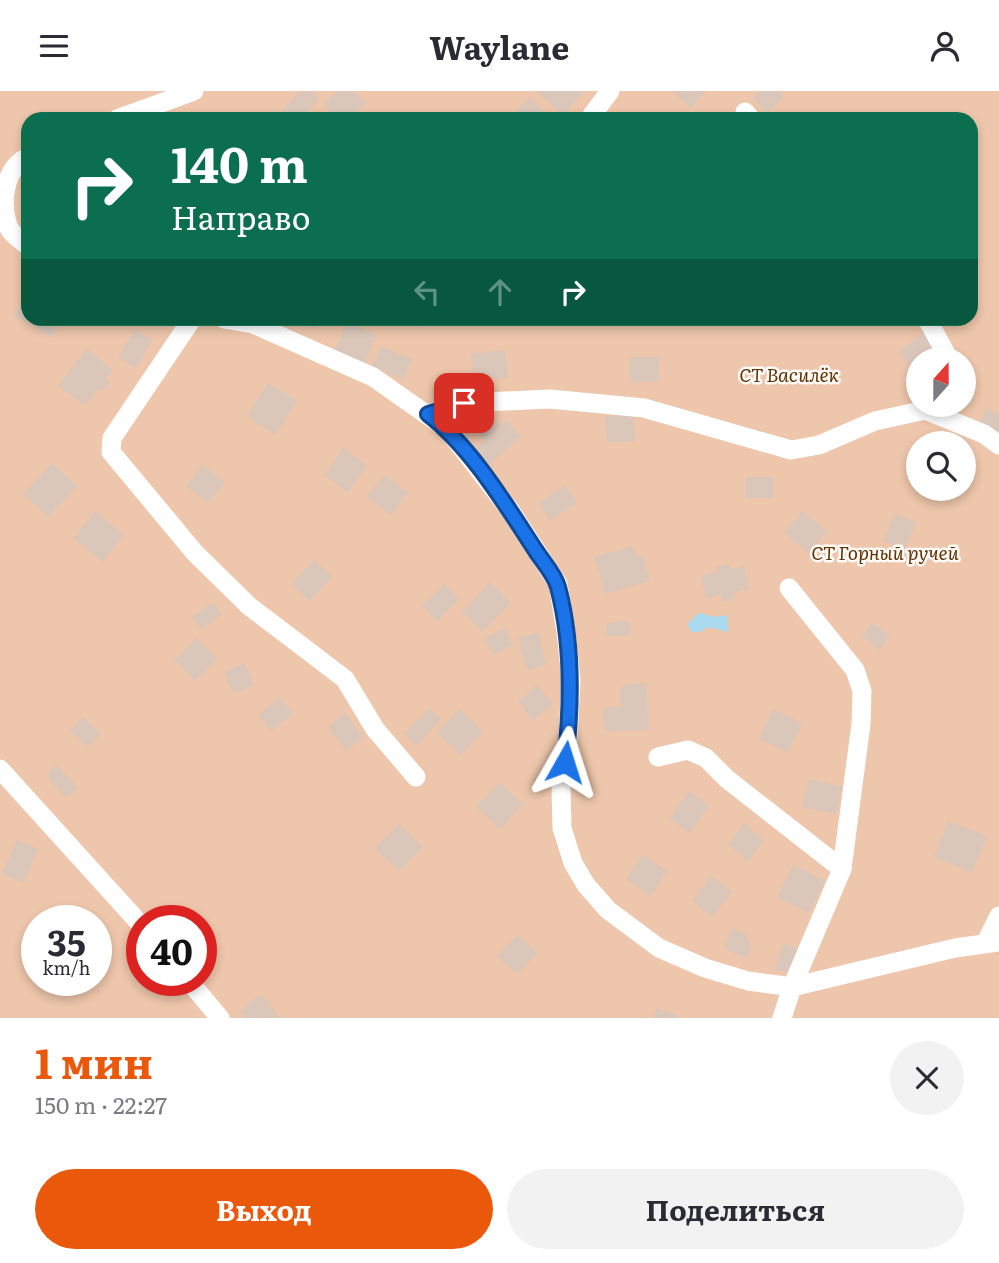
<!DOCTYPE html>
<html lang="ru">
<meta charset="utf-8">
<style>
:root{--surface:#fff;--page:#f2f2f3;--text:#2b2b33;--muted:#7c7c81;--accent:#ea580c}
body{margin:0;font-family:Literata,serif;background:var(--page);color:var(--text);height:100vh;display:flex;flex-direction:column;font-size:26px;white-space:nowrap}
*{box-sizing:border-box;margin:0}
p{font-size:23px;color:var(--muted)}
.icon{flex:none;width:38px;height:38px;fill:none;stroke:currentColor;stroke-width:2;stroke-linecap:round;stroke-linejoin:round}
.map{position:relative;height:927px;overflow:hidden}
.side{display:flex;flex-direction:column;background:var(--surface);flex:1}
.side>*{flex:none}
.banner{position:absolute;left:21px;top:21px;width:957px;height:214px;border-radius:21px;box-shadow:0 4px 10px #0003;background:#0b6e4f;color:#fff;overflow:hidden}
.needle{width:46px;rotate:21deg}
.buttons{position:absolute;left:906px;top:256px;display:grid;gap:14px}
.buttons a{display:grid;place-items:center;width:70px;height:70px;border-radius:50%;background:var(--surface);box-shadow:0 4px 10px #0003;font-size:35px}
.speed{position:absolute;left:21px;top:814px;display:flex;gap:14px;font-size:35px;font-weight:700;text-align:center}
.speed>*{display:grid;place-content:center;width:91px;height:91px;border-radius:50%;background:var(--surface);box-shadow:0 4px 10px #0003;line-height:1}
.speed small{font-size:18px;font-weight:400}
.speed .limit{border:10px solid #d22;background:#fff;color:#111}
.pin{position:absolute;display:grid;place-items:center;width:60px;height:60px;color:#fff;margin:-30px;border-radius:14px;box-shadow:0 4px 10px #0006}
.me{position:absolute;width:77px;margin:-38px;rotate:6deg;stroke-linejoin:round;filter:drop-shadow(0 0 5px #0008)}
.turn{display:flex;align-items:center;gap:24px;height:147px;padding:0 35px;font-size:32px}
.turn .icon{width:91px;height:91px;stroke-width:2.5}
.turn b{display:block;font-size:49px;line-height:60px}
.lanes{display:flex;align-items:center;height:66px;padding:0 35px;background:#0003;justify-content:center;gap:35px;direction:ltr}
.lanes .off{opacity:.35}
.round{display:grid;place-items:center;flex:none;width:74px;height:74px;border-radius:37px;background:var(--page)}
.overview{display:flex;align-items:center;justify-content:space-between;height:119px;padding:0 35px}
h1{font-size:42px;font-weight:700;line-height:52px;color:var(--accent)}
.button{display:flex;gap:14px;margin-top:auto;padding:14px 35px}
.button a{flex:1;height:80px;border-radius:42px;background:var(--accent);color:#fff;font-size:28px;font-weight:700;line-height:80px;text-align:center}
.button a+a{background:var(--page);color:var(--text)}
header{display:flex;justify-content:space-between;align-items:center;height:91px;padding:0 35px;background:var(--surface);font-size:32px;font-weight:700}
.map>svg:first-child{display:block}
</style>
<header><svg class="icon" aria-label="menu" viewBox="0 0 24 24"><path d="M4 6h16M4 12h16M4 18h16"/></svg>Waylane<svg class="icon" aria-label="person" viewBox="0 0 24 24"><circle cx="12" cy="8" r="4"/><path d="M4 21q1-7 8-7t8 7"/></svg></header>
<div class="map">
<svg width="999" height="927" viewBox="0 0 999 927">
<rect width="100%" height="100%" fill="#feeadc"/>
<!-- green -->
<path fill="#edc6ab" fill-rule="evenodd" d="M0 0H999V927H0ZM28 28H971V228H28ZM919 268H964V313H919ZM919 352H964V397H919ZM37 830H96V889H37ZM142 830H201V889H142Z"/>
<!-- water -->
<path fill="#aadbf1" d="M699 522 715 526 727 524 728 541 709 536 699 541H692L687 533Z"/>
<!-- building -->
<g fill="#dac7b9">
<path d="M300 0H311L319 8 301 28H291L282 20Z"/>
<path d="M337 0H353L366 12 348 28H336L323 13Z"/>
<path d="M536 0H581L582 2 563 24Z"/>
<path d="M672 0H706L691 17Z"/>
<path d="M760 0H779L784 6 767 22 753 6Z"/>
<path d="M530 6 551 28 508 26Z"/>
<path d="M28 199V228H62L52 246 14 225Z"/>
<path d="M292 228H318L314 237Z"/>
<path d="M415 228H443L444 230 417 236Z"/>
<path d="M346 231 376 243 365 272 335 260Z"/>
<path d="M134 239 152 249 136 277 118 267Z"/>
<path d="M925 240 938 268H930L928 265 919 268V272L912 278 898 261Z"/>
<path d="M381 255 412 268 403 289 372 275Z"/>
<path d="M87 258 113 279 105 288 109 291 107 296 101 300 98 298 85 314 58 295Z"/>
<path d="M505 259 508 286 474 290 471 263Z"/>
<path d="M630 266H659L658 291H629Z"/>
<path d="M268 292 297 310 275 344 247 325Z"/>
<path d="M985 318 999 323V340L980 334Z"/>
<path d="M490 321 501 334 506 329 520 345 489 374 475 358 484 349 473 337Z"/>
<path d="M633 323 635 350 607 351 605 325Z"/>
<path d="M343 357 367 374 348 401 324 385Z"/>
<path d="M52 372 77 395 48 426 23 403Z"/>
<path d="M202 374 225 391 208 412 186 395Z"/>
<path d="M384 384 408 401 391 424 367 406Z"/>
<rect x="746" y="386" width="27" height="21"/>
<path d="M565 394 577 412 550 429 538 412Z"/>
<path d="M95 420 124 444 102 471 73 447Z"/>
<path d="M802 420 827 440 809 462 784 442Z"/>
<path d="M895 422 916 432 904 459 883 449Z"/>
<path d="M633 455 636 465 642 463 650 490 605 503 594 466Z"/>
<path d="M314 469 332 486 309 510 291 492Z"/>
<path d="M729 473 730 478 744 475 749 498 735 501 736 507 722 511 720 504 706 507 701 485 717 481 716 476Z"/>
<path d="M490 491 511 511 482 541 462 521Z"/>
<path d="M444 493 459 508 437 530 422 515Z"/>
<path d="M213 511 222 523 201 538 192 526Z"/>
<path d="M629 530 631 544 607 545 606 532Z"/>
<path d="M872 532 890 545 879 559 862 545Z"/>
<path d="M505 537 513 554 493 564 484 547Z"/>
<path d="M538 541 546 574 527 579 518 547Z"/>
<path d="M196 547 217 567 195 590 174 569Z"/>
<path d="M245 572 254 594 233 602 224 581Z"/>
<path d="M647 592 648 639 604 640 603 616H620V598L627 593Z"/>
<path d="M537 594 553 613 533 629 518 610Z"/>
<path d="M280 606 293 623 271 640 258 624Z"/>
<path d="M430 617 441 628 416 655 404 642Z"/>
<path d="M459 618 483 640 461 664 437 642Z"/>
<path d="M773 618 802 632 788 661 759 648Z"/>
<path d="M345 622 364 646 346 660 328 636Z"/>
<path d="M83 626 101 643 87 656 70 639Z"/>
<path d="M56 674 78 697 67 707 46 685Z"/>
<path d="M809 688 842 696 836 723 802 716Z"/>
<path d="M499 691 523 713 500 738 476 716Z"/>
<path d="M689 700 709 715 689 742 669 727Z"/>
<path d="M948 730 987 745 972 782 934 766Z"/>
<path d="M399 733 423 756 399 780 375 757Z"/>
<path d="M744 733 764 749 748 770 728 754Z"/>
<path d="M17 749 38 758 23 792 2 783Z"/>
<path d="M642 763 667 780 651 805 626 788Z"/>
<path d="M793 774 825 789 809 822 777 807Z"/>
<path d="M712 785 732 800 712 826 692 810Z"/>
<path d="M731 838 745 842 752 857 748 867 724 858Z"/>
<path d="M517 844 537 862 517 883 497 865Z"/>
<path d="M783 852 803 859 794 882 774 879Z"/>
<path d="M261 903 280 927H245L240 920Z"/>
<path d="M657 917 678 924 677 927H653Z"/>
</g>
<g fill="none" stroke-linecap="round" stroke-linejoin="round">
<!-- minor -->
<g stroke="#fff" stroke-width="19">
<path d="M745 21 751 28"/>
<path d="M592 24 610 0"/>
<path d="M117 28 194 0"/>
<path d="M28 66C4 77 0 112 8 135 11 143 22 150 28 155"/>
<path d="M192 228 112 347 111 361 195 462 249 515 345 588 375 638 416 686"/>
<path d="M224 228 253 233 373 286 447 338 510 419 558 493 566 541 571 589 568 646 561 697 562 737 573 772 586 794 608 819 659 857 705 877 748 890 792 896 955 857 999 851"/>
<path d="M927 228 949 268"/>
<path d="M428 323 464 312 550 308 644 317 791 359 819 354 875 330 925 319 984 343 999 354"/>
<path d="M789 497 855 579 862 600 861 633 842 778"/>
<path d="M658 666 688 659 706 667 727 688 842 778 792 896 782 927"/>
<path d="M0 678 142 835"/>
<path d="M986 851 999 825"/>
<path d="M188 889 220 927"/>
</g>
</g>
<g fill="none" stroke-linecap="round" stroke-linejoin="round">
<defs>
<path id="route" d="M464 312 428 323C471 356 506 414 536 460 543 471 555 484 558 496 573 553 572 613 565 671"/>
</defs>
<!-- route casing -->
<use href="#route" stroke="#114b97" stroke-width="18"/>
<!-- route -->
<use href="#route" stroke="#1a73e8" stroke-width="12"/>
</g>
<g text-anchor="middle" stroke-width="5" stroke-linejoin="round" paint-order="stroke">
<!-- park labels -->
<g font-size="19" font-style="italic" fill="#633202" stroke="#fffbf8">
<text x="789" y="291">СТ Василёк</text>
<text x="885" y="469">СТ Горный ручей</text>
</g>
</g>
</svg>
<div class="buttons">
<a><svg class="needle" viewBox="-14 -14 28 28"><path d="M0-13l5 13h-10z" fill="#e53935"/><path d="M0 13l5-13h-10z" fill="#7c7c81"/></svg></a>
<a><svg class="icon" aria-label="search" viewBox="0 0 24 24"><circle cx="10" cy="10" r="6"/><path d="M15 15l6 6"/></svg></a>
</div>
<div class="speed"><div>35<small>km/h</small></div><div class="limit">40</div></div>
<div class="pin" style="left:464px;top:312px;background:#d93025"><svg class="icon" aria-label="arrive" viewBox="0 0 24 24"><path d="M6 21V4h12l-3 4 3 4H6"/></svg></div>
<svg class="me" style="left:565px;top:671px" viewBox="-20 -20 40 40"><path d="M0-17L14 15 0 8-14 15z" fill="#1a73e8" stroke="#fff" stroke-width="4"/></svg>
<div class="banner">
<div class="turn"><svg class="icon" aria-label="right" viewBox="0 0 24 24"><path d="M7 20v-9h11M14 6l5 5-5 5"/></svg><div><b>140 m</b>Направо</div></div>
<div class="lanes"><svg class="icon off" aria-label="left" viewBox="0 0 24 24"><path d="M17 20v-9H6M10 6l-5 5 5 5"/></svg><svg class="icon off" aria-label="ahead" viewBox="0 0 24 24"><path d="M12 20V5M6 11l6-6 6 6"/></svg><svg class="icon" aria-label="right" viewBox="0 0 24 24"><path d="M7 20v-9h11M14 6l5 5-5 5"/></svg></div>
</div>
</div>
<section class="side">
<div class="overview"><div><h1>1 мин</h1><p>150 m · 22:27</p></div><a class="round"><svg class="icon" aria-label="close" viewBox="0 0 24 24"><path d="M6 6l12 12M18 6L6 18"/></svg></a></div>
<div class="button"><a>Выход</a><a>Поделиться</a></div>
</section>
